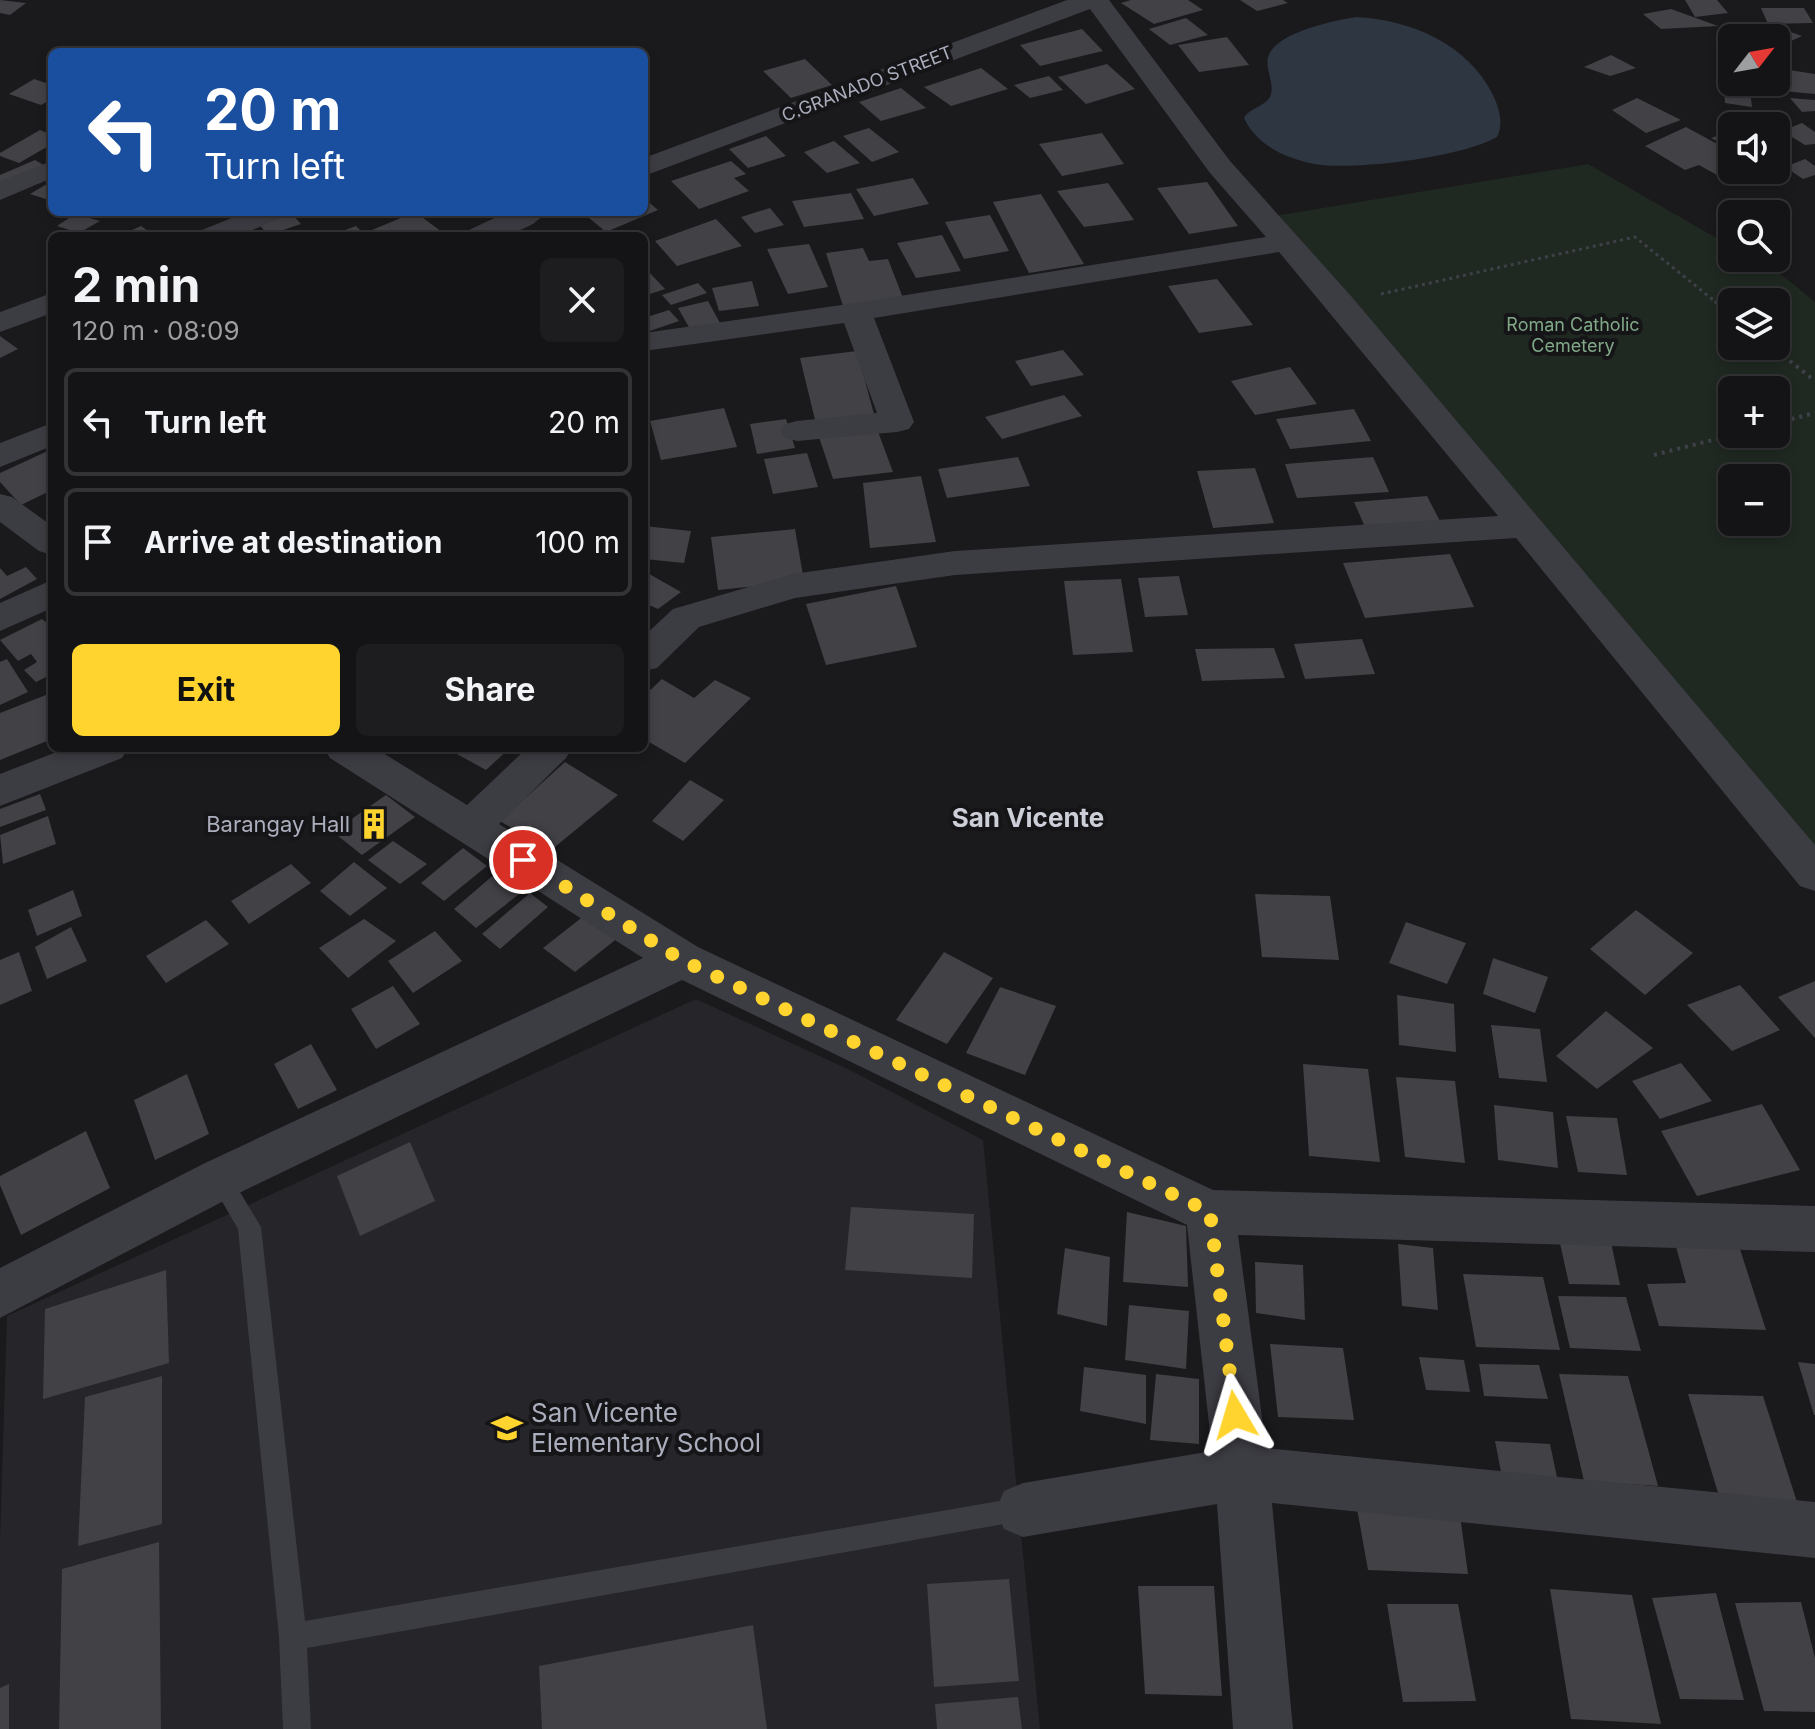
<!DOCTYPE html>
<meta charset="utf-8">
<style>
:root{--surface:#141315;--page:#1d1c1e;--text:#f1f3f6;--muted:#9d9ea0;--line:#333234;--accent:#ffd42e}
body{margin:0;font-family:Inter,sans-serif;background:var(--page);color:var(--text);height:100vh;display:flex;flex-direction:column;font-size:30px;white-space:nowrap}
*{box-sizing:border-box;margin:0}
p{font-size:26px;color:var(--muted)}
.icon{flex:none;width:44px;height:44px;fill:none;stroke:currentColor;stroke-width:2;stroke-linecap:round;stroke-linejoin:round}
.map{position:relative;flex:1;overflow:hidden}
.drawer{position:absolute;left:48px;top:232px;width:600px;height:520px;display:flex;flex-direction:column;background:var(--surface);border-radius:12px;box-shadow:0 4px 12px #0003,0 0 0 2px var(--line)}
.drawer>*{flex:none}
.top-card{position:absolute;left:48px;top:48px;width:600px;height:168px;border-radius:12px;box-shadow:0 4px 12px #0003,0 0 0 2px var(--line);background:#1a4fa0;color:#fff;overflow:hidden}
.needle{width:52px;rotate:59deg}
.buttons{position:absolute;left:1718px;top:24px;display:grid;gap:16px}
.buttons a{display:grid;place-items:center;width:72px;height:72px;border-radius:12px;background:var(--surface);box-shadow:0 4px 12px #0003,0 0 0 2px var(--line);font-size:40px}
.pin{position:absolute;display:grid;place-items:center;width:68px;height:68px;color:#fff;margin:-34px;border:4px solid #fff;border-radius:50%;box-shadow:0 2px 8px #0007}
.me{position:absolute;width:88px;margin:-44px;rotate:353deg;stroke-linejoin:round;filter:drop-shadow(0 0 6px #0008)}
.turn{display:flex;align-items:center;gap:28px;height:168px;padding:0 24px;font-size:36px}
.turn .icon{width:104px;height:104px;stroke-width:2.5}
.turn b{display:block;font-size:56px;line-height:68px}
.round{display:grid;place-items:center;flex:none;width:84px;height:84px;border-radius:12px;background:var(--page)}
.summary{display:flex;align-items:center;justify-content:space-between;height:136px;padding:0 24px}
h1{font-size:48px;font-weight:700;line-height:60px}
.cta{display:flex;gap:16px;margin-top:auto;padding:16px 24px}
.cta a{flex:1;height:92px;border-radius:12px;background:var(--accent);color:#111;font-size:32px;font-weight:700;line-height:92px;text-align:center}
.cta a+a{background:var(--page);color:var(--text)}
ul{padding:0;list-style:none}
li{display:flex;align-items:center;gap:24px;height:108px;margin:0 16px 12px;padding:0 8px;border:4px solid var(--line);border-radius:12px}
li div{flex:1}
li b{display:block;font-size:30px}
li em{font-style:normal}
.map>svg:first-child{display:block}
</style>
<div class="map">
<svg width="1815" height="1729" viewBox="0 0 1815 1729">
<rect width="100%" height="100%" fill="#1a191c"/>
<!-- built -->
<path fill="#262529" d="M696 999 850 1070 983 1140 1040 1729H0V1541L7 1316Z"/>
<!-- green -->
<path fill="#1f2821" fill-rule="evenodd" d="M1588 164 1732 247V258C1766 258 1789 281 1815 302V857L1269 217ZM1732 302H1776V346H1732ZM1732 390H1776V434H1732ZM1732 478H1776V522H1732Z"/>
<!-- water -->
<path fill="#2e3641" d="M1356 17C1411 20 1467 43 1493 95 1499 108 1504 123 1497 137 1463 157 1354 171 1314 164 1286 158 1257 146 1244 118 1250 107 1268 106 1271 94 1274 82 1265 68 1268 57 1276 32 1333 21 1356 17Z"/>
<!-- building -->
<g fill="#414146">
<path d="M0 0 26 3 10 15 0 13Z"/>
<path d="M1131 0H1188L1203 10 1154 24 1121 3Z"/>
<path d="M1240 0H1283L1288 3 1257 11Z"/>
<path d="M1685 0H1717L1728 13 1695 17Z"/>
<path d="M1761 8H1804L1813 23 1768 24Z"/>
<path d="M1671 9 1718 26 1661 29 1643 14Z"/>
<path d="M1186 18 1208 35 1170 45 1149 29Z"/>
<path d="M1768 24 1802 36 1776 48V38H1735Z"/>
<path d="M1082 29 1103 51 1040 66 1020 45Z"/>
<path d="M1227 37 1249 65 1199 72 1178 45Z"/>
<path d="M1611 55 1636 68 1610 76 1584 67Z"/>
<path d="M805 59 832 85 791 98 763 71Z"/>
<path d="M1107 64 1135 89 1086 104 1058 77Z"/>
<path d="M981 68 1008 89 951 106 924 87Z"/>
<path d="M1777 68 1815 74V94L1773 90 1788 84Z"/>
<path d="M1049 76 1063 90 1030 98 1014 85Z"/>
<path d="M1723 77 1732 78V82H1749L1752 107 1725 103Z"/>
<path d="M34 79 52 85V99L41 105 9 94Z"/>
<path d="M901 88 926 108 881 121 859 102Z"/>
<path d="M1637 98 1681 120 1646 133 1612 110Z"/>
<path d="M1790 98 1815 100V111L1802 112Z"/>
<path d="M1802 123 1815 132V144L1805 145 1782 131Z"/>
<path d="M1686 127 1732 152V170H1750L1726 180 1699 165 1685 170 1645 146Z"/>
<path d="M869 128 899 152 872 162 843 136Z"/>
<path d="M40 130 52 135V144L19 163 0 156V153Z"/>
<path d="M1731 131 1732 149 1711 138Z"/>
<path d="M1102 133 1124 164 1062 176 1039 144Z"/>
<path d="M766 136 786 156 748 168 729 149Z"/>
<path d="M834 141 860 163 827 173 804 152Z"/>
<path d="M1805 159 1815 166V175L1803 179 1785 167Z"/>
<path d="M35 160 47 167 0 183V175Z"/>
<path d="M731 161 746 174 734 178 749 191 699 209 671 181Z"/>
<path d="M913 178 929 204 874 216 856 189Z"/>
<path d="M52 181V201L30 194Z"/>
<path d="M1207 182 1238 226 1189 234 1157 188Z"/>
<path d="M1108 183 1134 220 1084 227 1057 191Z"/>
<path d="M851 193 864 219 804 227 792 201Z"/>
<path d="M1041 194 1084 264 1029 273 993 202Z"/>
<path d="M644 198 658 210 606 232 582 212H644Z"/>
<path d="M770 208 784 225 755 233 741 217Z"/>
<path d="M290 212 301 224 268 235 257 222Z"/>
<path d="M415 212 446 235 381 236 372 230Z"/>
<path d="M75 214 100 221 79 233 57 226Z"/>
<path d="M990 215 1009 251 964 259 945 222Z"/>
<path d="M716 219 742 246 677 266 655 241Z"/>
<path d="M141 226 155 236H119Z"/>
<path d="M356 226 366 236H329Z"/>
<path d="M942 235 961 271 916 278 897 243Z"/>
<path d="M809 244 828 287 788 294 767 249Z"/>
<path d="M863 248 869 261 888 259 903 298 843 306 826 253Z"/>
<path d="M648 271 665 289 644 296V272Z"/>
<path d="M1217 279 1253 325 1199 333 1168 286Z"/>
<path d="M752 281 759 306 719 311 712 288Z"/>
<path d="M698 283 707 293 671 305 662 295Z"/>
<path d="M708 301 720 323 690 329 678 308Z"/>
<path d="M669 310 679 321 644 333V318Z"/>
<path d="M0 336 18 349 0 358Z"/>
<path d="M1063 350 1084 375 1031 386 1015 361Z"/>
<path d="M857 351 875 418 816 424 800 358Z"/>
<path d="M1290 367 1317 404 1255 415 1231 381Z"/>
<path d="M1064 395 1082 416 1002 439 985 417Z"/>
<path d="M724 408 737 447 661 460 650 421Z"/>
<path d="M1354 409 1371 441 1290 449 1276 419Z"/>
<path d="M786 419 795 448 757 454 750 424Z"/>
<path d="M877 429 893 472 833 479 819 437Z"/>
<path d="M52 449V490L21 505 0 482V473Z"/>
<path d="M807 453 818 487 773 494 764 459Z"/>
<path d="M1018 457 1030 486 947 498 938 469Z"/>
<path d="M1373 457 1389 492 1297 498 1285 464Z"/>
<path d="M1255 468 1274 523 1213 528 1197 471Z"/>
<path d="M921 476 936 542 870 548 863 483Z"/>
<path d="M1427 496 1444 529 1369 536 1354 502Z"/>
<path d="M644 526 691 531 684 563 644 559Z"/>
<path d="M795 529 804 581 718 590 711 537Z"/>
<path d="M1450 554 1474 607 1365 618 1343 563Z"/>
<path d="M26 567 37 579 0 599V568L7 576Z"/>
<path d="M644 571 681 592 658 609 644 603Z"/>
<path d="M1179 576 1188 615 1145 617 1138 578Z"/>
<path d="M1121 579 1133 652 1073 655 1064 581Z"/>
<path d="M896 586 917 647 826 665 806 604Z"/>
<path d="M42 619 52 627V674L36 682 24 670 37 662 31 654 18 661 0 640Z"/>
<path d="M1362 639 1375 674 1305 679 1294 644Z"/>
<path d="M1274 648 1285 678 1202 681 1195 649Z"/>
<path d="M7 659 28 692 0 705V662Z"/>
<path d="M662 679 694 698 715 680 751 698 685 763 644 739V696Z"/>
<path d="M51 693 52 739 0 760V713Z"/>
<path d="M446 748H510L486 770Z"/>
<path d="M565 762 618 795 550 851 500 821Z"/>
<path d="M690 780 724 800 683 841 652 821Z"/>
<path d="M40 794 46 810 0 827V809Z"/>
<path d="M386 795 415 817 362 855 333 832Z"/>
<path d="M48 816 56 844 3 864 0 835Z"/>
<path d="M393 841 427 864 400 884 368 860Z"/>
<path d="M463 848 487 866 444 901 421 883Z"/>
<path d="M354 862 387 888 350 916 320 891Z"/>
<path d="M291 864 311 883 249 924 231 901Z"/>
<path d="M497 872 523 891 476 928 454 909Z"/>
<path d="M73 890 82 916 37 936 28 910Z"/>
<path d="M530 893 548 907 500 949 482 934Z"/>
<path d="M1255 894 1330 896 1339 960 1262 957Z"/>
<path d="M1636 910 1693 953 1645 995 1590 949Z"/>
<path d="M585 915 619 937 575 972 543 948Z"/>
<path d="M364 919 396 941 348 978 319 948Z"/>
<path d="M206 920 229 944 166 983 146 956Z"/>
<path d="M1406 922 1466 943 1447 984 1389 963Z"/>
<path d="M71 927 87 961 47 979 35 947Z"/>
<path d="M435 931 462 961 413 993 388 961Z"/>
<path d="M19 952 32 991 0 1005V960Z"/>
<path d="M944 952 993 978 947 1044 896 1020Z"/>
<path d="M1493 958 1548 977 1535 1013 1483 994Z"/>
<path d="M1815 981V1038L1778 997Z"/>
<path d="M1740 985 1780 1030 1732 1051 1687 1005Z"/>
<path d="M393 986 420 1024 376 1049 351 1009Z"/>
<path d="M1000 987 1056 1006 1025 1075 966 1053Z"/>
<path d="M1397 995 1454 1004 1456 1052 1399 1045Z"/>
<path d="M1606 1011 1653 1048 1597 1089 1556 1056Z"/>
<path d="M1491 1025 1540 1029 1547 1082 1499 1078Z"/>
<path d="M311 1044 337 1090 298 1109 274 1064Z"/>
<path d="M1681 1063 1712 1101 1660 1119 1632 1081Z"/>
<path d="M1303 1064 1368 1069 1380 1162 1309 1156Z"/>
<path d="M187 1074 209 1134 155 1160 134 1100Z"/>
<path d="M1396 1077 1455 1081 1465 1163 1405 1157Z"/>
<path d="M1762 1104 1800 1170 1697 1196 1661 1131Z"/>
<path d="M1494 1105 1553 1112 1558 1168 1498 1160Z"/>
<path d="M1566 1116 1617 1118 1627 1175 1578 1172Z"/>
<path d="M86 1131 110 1188 21 1235 0 1185V1176Z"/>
<path d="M410 1142 435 1201 360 1236 337 1176Z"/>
<path d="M851 1207 974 1214 972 1278 845 1270Z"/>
<path d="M1127 1212 1186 1226 1188 1287 1123 1282Z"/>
<path d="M1559 1239 1611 1242 1620 1285 1569 1284Z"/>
<path d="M1675 1243 1739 1246 1766 1330 1659 1326 1647 1284 1686 1283Z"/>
<path d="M1398 1244 1433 1248 1438 1310 1402 1306Z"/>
<path d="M1065 1248 1110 1257 1107 1326 1057 1314Z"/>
<path d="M1255 1262 1303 1265 1305 1320 1256 1313Z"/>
<path d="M166 1270 169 1363 43 1399 45 1309Z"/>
<path d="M1463 1274 1543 1277 1560 1350 1476 1347Z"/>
<path d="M1558 1296 1626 1297 1641 1351 1570 1348Z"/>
<path d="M1129 1305 1189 1311 1186 1369 1125 1360Z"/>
<path d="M1270 1344 1343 1348 1354 1420 1278 1417Z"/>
<path d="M1419 1357 1464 1360 1470 1392 1426 1390Z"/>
<path d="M1798 1362 1815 1364V1415H1814Z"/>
<path d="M1479 1364 1539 1365 1548 1399 1484 1396Z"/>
<path d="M1084 1367 1146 1375V1424L1080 1411Z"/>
<path d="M1156 1374 1199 1379V1444L1150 1440Z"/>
<path d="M1559 1374 1628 1376 1658 1486 1584 1481Z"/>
<path d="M162 1376V1524L78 1546 85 1397Z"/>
<path d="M1688 1394 1763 1396 1797 1502 1719 1496Z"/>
<path d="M1495 1441 1550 1444 1558 1482 1502 1477Z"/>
<path d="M1356 1503 1459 1508 1468 1574 1368 1570Z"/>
<path d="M159 1542 161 1729H59L62 1569Z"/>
<path d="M1009 1579 1019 1681 934 1687 927 1584Z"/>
<path d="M1138 1586H1214L1222 1696 1145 1694Z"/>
<path d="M1550 1589 1632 1595 1661 1724 1571 1719Z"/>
<path d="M1716 1593 1744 1700 1680 1699 1652 1598Z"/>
<path d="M1801 1602 1815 1658V1712L1764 1711 1735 1603Z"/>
<path d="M1387 1604H1458L1476 1701 1403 1702Z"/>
<path d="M753 1625 767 1729H542L539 1666Z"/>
<path d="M9 1684V1729H0V1688Z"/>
<path d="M1018 1697 1022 1729H937L935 1704Z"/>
</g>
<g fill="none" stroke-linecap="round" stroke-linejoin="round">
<!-- path-far1 -->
<path stroke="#404148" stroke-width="3" stroke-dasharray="3 4" stroke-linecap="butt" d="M1381 294 1635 237 1717 303"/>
<!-- path -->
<g stroke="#404148" stroke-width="4" stroke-dasharray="3 5" stroke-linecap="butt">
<path d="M1715 301 1732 315"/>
<path d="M1771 346 1815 381"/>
<path d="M1776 423 1815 413"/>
<path d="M1654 455 1736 434"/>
</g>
<!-- service -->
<path fill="#3c3c43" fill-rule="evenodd" d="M220 1169 228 1172 261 1227 305 1621 1023 1497 1032 1501 1036 1510 1032 1519 307 1648 311 1729H283L279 1637 238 1229 209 1179 212 1172Z"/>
<!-- minor -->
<g fill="#3c3c43" fill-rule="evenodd">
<path d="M1067 0H1109L1230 161 1351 296 1815 845V891L1800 886 1516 538 955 575 795 598 699 627 657 668 644 671V636L673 609 793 574 955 551 1498 516 1279 252 874 318 914 422 909 429 897 432 797 441 785 438 780 431 785 424 797 421 877 413 844 323 644 351V333L856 303 1266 237 1210 173 1090 9 644 176V158Z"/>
<path d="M52 161V178L0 200V181Z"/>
<path d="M246 212H285L281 218 238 236H197L202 230Z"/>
<path d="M507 212H545C529 236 490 236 464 236L469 230Z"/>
<path d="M52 293V313L0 332V312Z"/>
<path d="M52 423V446L0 467V443Z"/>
<path d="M0 494 12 497 52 526V555L39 551 0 522Z"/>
<path d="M52 580V608L0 631V603Z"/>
<path d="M67 748H128L122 758 0 806V774Z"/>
<path d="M324 748H375L467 805 527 748H572L566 758 499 824 698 947 1213 1190 1815 1206V1252L1238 1235 1266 1448 1815 1502V1558L1272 1503 1293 1729H1233L1217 1504 1023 1537 1004 1529 996 1510 1004 1491 1023 1483 1212 1451 1187 1225 682 980 237 1194 0 1318V1268L203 1164 643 958 330 758Z"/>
</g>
</g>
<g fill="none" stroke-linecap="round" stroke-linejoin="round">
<!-- route -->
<path stroke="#ffd42e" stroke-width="14" stroke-dasharray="0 25.2" d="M523 860 682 960 1210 1212 1235 1415"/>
</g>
<!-- icons -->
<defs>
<symbol id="building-bare" viewBox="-9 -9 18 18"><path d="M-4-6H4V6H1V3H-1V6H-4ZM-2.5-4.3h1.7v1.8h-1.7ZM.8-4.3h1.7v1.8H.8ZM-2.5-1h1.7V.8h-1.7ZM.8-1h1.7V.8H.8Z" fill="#ffd42e" stroke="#151417" stroke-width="2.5" paint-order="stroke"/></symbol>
<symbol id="school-bare" viewBox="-9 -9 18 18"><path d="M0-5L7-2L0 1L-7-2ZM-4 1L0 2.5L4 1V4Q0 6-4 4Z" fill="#ffd42e" stroke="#151417" stroke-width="2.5" paint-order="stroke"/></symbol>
</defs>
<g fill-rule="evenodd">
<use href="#building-bare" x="352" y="802" width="44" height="44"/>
<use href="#school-bare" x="485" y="1406" width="44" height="44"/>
</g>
<g text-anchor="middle" stroke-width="8" stroke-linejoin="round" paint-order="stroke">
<!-- far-street labels -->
<g font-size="18" fill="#abaebc" stroke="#151417">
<text transform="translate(867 84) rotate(-21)" y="6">C.GRANADO STREET</text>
</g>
<!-- far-park labels -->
<g font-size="18" fill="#81a988" stroke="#151417">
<text x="1573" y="331">Roman Catholic<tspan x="1573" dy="21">Cemetery</tspan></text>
</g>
<!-- poi labels -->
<g font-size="22" fill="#abaebc" stroke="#151417" text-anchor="end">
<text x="350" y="832">Barangay Hall</text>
</g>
<!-- quarter labels -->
<g font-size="26" font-weight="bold" fill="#ccced8" stroke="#151417">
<text x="1028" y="827">San Vicente</text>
</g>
<!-- near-poi labels -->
<g font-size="26" fill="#abaebc" stroke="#151417" text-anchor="start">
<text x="531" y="1422">San Vicente<tspan x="531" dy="30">Elementary School</tspan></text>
</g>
</g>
</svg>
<div class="buttons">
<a><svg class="needle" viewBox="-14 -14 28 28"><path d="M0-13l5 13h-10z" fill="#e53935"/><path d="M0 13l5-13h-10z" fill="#9d9ea0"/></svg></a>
<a><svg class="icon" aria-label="sound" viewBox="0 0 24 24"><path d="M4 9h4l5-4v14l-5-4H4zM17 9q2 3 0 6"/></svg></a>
<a><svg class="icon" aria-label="search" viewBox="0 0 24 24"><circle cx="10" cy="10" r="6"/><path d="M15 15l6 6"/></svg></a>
<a><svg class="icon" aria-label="layers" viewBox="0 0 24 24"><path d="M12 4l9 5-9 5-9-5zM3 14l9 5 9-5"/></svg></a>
<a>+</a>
<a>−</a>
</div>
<div class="pin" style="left:523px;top:860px;background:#d93025"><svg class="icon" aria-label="arrive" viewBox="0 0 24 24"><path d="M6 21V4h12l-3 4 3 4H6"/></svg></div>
<svg class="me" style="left:1235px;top:1415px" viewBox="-20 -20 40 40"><path d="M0-17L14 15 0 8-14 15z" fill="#ffd42e" stroke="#fff" stroke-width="4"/></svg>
<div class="top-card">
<div class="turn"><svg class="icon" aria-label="left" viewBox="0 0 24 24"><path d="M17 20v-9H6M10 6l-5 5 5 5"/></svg><div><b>20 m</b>Turn left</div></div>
</div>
<section class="drawer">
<div class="summary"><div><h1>2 min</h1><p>120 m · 08:09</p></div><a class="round"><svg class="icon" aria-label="close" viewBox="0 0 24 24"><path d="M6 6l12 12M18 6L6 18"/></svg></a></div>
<ul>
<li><svg class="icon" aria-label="left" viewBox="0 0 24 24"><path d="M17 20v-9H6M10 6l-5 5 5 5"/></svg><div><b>Turn left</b></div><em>20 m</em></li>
<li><svg class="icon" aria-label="arrive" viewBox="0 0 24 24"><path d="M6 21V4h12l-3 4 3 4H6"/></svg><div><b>Arrive at destination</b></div><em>100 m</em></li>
</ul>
<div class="cta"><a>Exit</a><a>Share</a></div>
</section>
</div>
